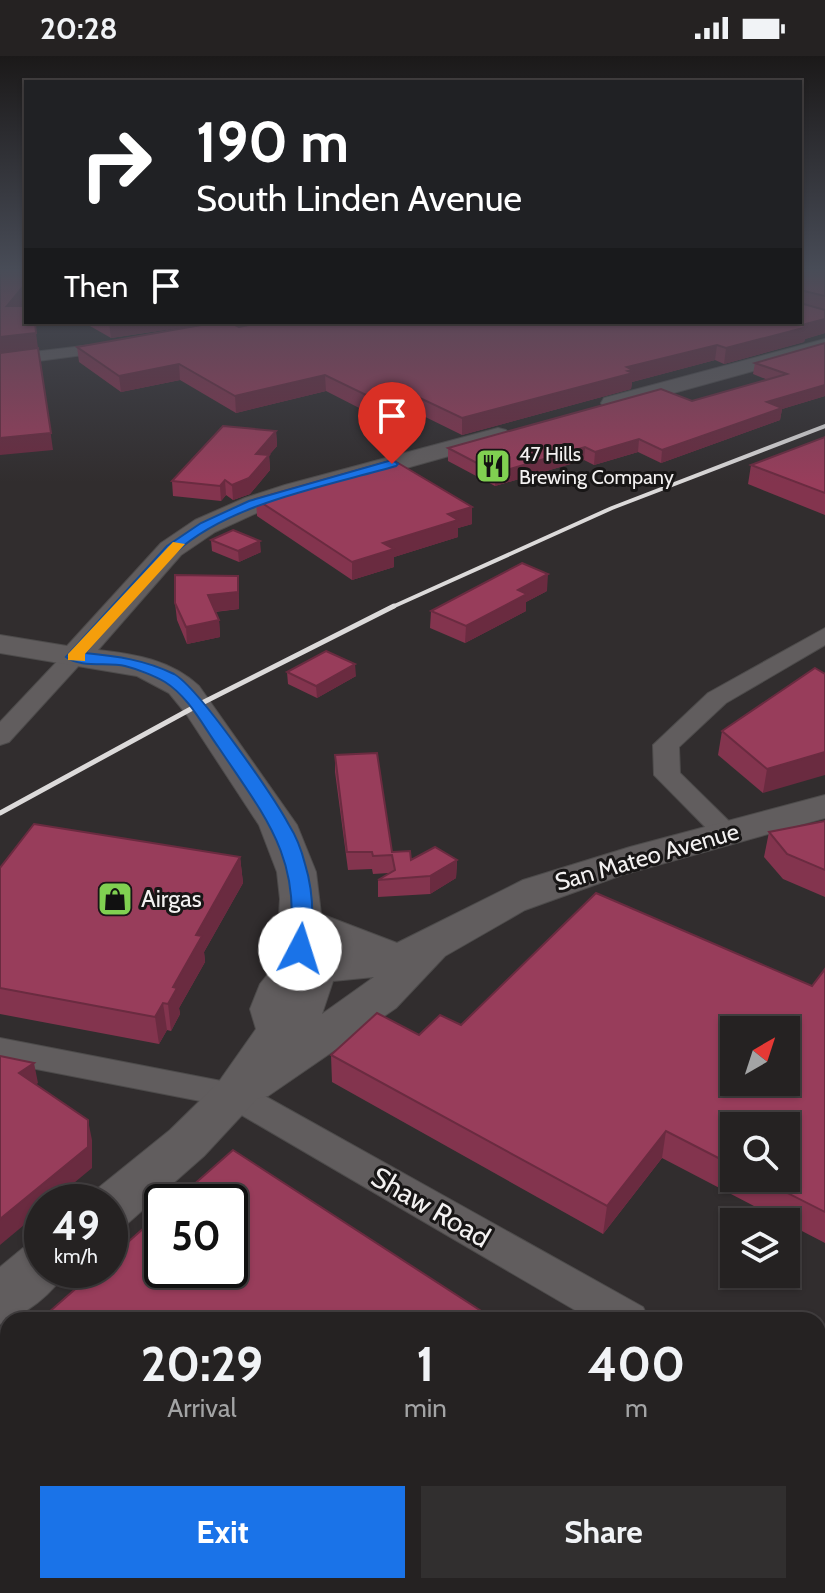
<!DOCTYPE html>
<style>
:root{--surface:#252222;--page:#312f2f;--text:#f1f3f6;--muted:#a3a4a5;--line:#423f40;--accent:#1a73e8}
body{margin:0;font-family:Cabin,sans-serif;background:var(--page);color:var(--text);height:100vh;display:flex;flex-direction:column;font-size:30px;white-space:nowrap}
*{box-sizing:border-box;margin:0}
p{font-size:26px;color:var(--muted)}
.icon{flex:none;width:44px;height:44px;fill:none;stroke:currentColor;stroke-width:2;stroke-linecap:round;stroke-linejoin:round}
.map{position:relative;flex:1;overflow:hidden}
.details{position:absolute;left:0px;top:1256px;width:826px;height:282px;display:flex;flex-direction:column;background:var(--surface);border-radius:24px 24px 0 0;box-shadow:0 2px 6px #0004,0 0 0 2px var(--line)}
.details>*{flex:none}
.top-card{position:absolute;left:24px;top:24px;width:778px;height:244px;border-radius:0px;box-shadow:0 2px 6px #0004,0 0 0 2px var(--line);background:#202124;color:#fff;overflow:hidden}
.needle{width:52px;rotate:39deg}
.tools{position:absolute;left:720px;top:960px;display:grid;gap:16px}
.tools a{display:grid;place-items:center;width:80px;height:80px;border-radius:0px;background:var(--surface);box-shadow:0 2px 6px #0004,0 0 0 2px var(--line);font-size:40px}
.speed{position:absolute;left:24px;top:1128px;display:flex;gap:16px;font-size:40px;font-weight:700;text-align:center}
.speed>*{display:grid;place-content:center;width:104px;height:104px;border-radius:50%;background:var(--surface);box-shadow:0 2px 6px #0004,0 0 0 2px var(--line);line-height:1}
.speed small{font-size:20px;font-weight:400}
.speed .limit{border:4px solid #111;border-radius:12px;background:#fff;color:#111}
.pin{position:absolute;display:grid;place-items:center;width:68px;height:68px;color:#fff;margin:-82px -34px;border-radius:50% 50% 50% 0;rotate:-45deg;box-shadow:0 0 8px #0007}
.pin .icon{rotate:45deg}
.me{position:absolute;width:88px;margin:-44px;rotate:5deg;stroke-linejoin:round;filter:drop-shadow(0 0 6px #0008)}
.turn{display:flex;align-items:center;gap:28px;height:168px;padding:0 40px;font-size:36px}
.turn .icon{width:104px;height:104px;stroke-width:2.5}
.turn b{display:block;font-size:56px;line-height:68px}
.then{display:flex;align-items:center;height:76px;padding:0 40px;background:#0003;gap:16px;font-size:30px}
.eta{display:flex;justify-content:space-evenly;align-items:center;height:136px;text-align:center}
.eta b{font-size:48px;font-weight:700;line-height:56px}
.action{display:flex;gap:16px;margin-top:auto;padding:16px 40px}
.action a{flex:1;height:92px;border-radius:0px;background:var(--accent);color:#fff;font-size:32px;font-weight:700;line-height:92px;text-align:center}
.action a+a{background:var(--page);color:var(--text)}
.status{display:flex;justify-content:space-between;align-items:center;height:56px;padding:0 40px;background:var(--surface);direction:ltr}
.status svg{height:22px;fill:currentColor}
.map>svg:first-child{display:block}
</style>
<div class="status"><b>20:28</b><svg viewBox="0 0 49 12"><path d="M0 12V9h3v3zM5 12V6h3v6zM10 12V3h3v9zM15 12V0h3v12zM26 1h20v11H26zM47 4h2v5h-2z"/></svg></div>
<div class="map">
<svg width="825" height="1537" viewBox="0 0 825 1537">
<rect width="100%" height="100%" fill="#312d2e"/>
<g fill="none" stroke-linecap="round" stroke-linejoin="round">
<defs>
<g id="street">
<path d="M237 266H265L263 269 200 282 193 278 195 275Z"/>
<path d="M116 286 124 291 121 294 0 310V300Z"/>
<path d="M825 572V589L726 647 679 691 680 717 742 778 738 784 728 786 718 784 654 719 653 689 708 637Z"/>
<path d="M74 594 82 596 86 601 82 606 9 686 0 689V666L66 596Z"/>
<path d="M0 982 247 1030 643 1251 649 1264H592L226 1050 0 1006Z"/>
<path d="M818 1354 825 1356V1398L818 1396Z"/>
</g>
<g id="secondary">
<path d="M825 283V295L612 354 604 352 601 347 604 342Z"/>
<path d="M498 372 506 374 510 379 506 384 303 441 263 454 215 476 181 499 98 594C135 598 171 604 199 630L297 769 316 816 321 858 397 887 523 824 630 791 825 739V762L622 819 525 854 445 900 396 952 268 1040 257 1043 204 1100 128 1167 110 1173V1146H87L92 1137 170 1074 218 1027 256 973 250 953 260 928 276 908 280 843 277 816 259 769 187 659 169 637 137 620 0 597V579L67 590 161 487 195 464 245 442 285 429ZM320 890 336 896 320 897ZM374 921 322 958 333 925Z"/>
<path d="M42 1186V1214H66C54 1238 24 1259 0 1268V1211L23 1192Z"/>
</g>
</defs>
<!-- street casing -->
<use href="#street" stroke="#4d4b4b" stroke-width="2"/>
<!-- secondary casing -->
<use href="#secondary" stroke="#4d4b4b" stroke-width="2"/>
<!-- street -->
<use href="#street" fill="#615d5e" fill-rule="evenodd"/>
<!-- secondary -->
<use href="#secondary" fill="#615d5e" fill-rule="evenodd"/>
<!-- rail-far1 -->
<path stroke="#dcdada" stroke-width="4" d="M390 552 612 452 825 370"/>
<!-- rail -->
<path stroke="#dcdada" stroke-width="5" d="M0 757 200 648 394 550"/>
</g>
<!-- wall -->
<g fill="#83344e" fill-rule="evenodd">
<path d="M800 212H825V277L805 283 804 286 724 308 715 304 632 326 631 333 462 379 399 348 367 356 326 335 236 357 180 324 121 336 79 306 77 291 192 270 111 282 83 266H206V268L239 271Z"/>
<path d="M825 287V340L782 353 780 364 661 407 638 396 594 409 584 404 495 430 448 405V392L692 345 768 324 753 318 755 307Z"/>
<path d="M276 375 277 390 269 399 270 414 250 438 233 444 226 439 221 445 173 440 172 425Z"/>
<path d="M825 381V459L748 428 751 409Z"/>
<path d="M256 443 472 451V468L458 472V481L394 501V511L352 524 257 460Z"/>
<path d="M211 484 261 496 239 506 212 495Z"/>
<path d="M238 520 239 553 215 556 219 564 220 581 187 588 177 564 175 547Z"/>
<path d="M547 535 526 546V555L465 587 430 572 431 555Z"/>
<path d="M815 612 763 737 718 699 722 675Z"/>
<path d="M287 616 356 620 317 642 288 628Z"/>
<path d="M335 699 392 796 411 804H457L456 822 430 838 378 841V824L389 817 373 818 372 813 348 814 335 716Z"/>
<path d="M825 765V841L783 823 764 801 769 776Z"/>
<path d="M240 801 243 827 204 896 205 906 179 952 180 958 171 975 167 974 159 988 0 958V812Z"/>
<path d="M825 913V1187L662 1102 603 1178 332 1026 331 999 461 969 812 930ZM734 1070 786 1122H734Z"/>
<path d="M8 1530H493L487 1537H0Z"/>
</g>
<!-- shaded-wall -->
<g fill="#6a2b40">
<path d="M26 227V243L9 265 7 250Z"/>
<path d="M825 263V277L805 283 804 286 724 308 726 292 802 269Z"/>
<path d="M119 266H206V268L111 282 109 267Z"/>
<path d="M36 277 38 292 0 297V281Z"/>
<path d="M717 289 715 304 632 326 631 333 462 379V362L627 311Z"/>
<path d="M41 308 53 394 0 399V382Z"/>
<path d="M179 308 180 324 121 336 119 320Z"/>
<path d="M325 319 326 335 236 357 235 340Z"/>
<path d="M825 329V340L782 353 780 364 661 407 662 394 767 346Z"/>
<path d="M399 332V348L367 356 366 339Z"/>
<path d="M276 375 277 390 257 413 256 398Z"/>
<path d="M639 383 638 396 594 409 595 396Z"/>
<path d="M585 391 584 404 495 430 496 417Z"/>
<path d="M269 399 270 414 250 438 233 444 232 429Z"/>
<path d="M225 424 226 439 221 445 220 430Z"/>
<path d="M472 451V468L458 472V481L394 501V511L352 524V506L383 487 448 458Z"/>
<path d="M260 485 261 496 239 506 238 495Z"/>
<path d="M548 518 547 535 526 546V555L465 587 466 570 518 534Z"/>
<path d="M238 520 239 553 210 556 208 539Z"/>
<path d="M219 564 220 581 187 588 186 571Z"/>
<path d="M355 608 356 620 317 642 316 630Z"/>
<path d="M825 696V719L763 737 767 713Z"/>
<path d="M240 801 243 827 204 896 205 906 179 952 180 958 171 975 168 948 173 931 196 879Z"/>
<path d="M457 804 456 822 430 838V820Z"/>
<path d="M163 947 167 974 159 988 155 961Z"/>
<path d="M34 1007 38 1027 24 1038 19 1017Z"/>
<path d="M88 1064 92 1084V1112L51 1146H42V1154L0 1189V1163Z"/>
<path d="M666 1075 662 1102 603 1178 607 1150Z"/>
<path d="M402 1530H416V1537H396Z"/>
<path d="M475 1530H493L487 1537H470Z"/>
</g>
<!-- building -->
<g fill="#983d5b" stroke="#6a2b40" stroke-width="2" fill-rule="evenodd">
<path d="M0 212H26V227L7 250H26V266H35L36 277 0 281Z"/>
<path d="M800 212H825V240L800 234V243Z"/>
<path d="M800 247 825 254V263L802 269 807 271 726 292 717 289 627 311 633 314 628 315 633 317 462 362 399 332 366 339 325 319 235 340 179 308 119 320 77 291 218 266H229L239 271 263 266H800Z"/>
<path d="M825 287V329L767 346 782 352 662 394 639 383 595 396 585 391 496 417 448 392 661 333 692 345 787 318 755 307Z"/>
<path d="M38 292 51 377 0 382V297Z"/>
<path d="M223 370 276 375 256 398 269 399 249 422 232 429 225 424 220 430 172 425Z"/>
<path d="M825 381V437L751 409Z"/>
<path d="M393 404 472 451 448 458 458 464 383 487 394 493 352 506 256 443Z"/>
<path d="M233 474 260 485 238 495 211 484Z"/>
<path d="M522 507 548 518 518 534 527 538 466 570 431 555Z"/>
<path d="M175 519 238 520V536L208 539 219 564 186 571 175 547Z"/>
<path d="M326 595 355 608 316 630 287 616Z"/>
<path d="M815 612 825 618V696L767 713 722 675Z"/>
<path d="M377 697 392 796 410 795 411 804 435 791 457 804 430 820 378 824 395 814 392 799 373 800 372 796H347L335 699Z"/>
<path d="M825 765V814L787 798 769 776Z"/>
<path d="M34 768 240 801 196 879 202 880 173 931 177 932 168 948 163 947 155 961 0 932V812Z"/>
<path d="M596 837 812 930 825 913V1156L758 1122H786V1070H734V1110L666 1075 607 1150 331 999 377 957 419 979 440 959 461 969ZM734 974H786V1026H734Z"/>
<path d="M0 1000 34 1007 19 1017 88 1064V1091L0 1163Z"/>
<path d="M233 1094 495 1264H40L97 1214H110V1202L162 1156V1214H230V1146H174Z"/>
<path d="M8 1292V1530H402L396 1537H0V1299Z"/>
<path d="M440 1530H475L470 1537H449Z"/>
</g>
<!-- sky -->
<linearGradient id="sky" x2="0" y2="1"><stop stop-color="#1b1919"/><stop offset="0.5" stop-color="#484c57"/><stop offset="1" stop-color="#484c57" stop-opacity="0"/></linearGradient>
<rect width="825" height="427" fill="url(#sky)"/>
<!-- route -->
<path fill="#1a73e8" stroke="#114b97" stroke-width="2" d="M392 404 398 408 396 410C327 430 229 447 175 497 143 527 115 564 85 597 117 600 145 604 174 618 199 632 273 740 289 769 296 780 302 796 305 808 314 837 314 864 310 893L300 900 289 893C303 804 266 762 219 692 203 670 189 641 165 626 155 620 137 613 125 610 108 606 80 612 66 601L167 490 201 467 249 445Z"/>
<!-- slow -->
<path fill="#f59e0b" d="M173 486 185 488 85 598V605L68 604V598Z"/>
<!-- icons -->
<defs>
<symbol id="restaurant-square" viewBox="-11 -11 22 22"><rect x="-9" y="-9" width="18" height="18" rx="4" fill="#80d051" stroke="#181616"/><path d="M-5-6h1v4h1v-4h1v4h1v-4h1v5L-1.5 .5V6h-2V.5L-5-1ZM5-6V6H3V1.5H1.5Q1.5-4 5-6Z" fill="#111"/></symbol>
<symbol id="shop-square" viewBox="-11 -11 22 22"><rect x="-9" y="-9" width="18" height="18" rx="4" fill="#80d051" stroke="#181616"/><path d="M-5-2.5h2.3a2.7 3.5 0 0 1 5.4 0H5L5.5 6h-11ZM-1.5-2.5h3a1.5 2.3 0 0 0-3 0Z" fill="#111"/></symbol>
</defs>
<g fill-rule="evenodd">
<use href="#restaurant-square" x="473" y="390" width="40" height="40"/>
<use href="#shop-square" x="95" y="823" width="40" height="40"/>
</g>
<g text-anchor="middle" stroke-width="6" stroke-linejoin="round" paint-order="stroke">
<!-- far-poi labels -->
<g font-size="20" fill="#f3f1f1" stroke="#181616" text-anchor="start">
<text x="519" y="405">47 Hills<tspan x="519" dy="23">Brewing Company</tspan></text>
</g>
<!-- street labels -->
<g font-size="24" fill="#f3f1f1" stroke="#181616">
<text transform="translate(647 801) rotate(-16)" y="8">San Mateo Avenue</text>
</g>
<!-- poi labels -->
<g font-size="24" fill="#f3f1f1" stroke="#181616" text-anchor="start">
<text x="141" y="851">Airgas</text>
</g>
<!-- near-street labels -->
<g font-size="28" fill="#f3f1f1" stroke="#181616">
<text transform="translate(431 1151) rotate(30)" y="10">Shaw Road</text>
</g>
</g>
</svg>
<div class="tools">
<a><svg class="needle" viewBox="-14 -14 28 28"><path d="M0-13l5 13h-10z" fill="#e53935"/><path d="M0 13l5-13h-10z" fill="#a3a4a5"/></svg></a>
<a><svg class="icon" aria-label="search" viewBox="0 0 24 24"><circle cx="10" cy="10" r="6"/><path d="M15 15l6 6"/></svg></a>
<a><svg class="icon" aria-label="layers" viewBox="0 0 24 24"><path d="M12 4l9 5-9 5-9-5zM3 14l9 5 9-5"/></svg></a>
</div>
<div class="speed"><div>49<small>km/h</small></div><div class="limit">50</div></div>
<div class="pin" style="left:392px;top:408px;background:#d93025"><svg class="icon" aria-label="arrive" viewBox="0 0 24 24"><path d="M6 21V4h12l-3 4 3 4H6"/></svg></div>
<svg class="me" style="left:300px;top:893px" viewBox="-20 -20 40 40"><circle r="19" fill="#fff"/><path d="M0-13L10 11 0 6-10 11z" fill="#1a73e8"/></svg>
<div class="top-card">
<div class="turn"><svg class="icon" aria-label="right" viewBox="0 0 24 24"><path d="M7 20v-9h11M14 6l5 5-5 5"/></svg><div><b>190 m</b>South Linden Avenue</div></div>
<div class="then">Then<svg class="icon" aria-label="arrive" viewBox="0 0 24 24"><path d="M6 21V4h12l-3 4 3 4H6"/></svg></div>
</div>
<section class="details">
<div class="eta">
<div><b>20:29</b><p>Arrival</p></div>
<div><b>1</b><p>min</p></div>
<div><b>400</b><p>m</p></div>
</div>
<div class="action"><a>Exit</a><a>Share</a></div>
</section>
</div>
